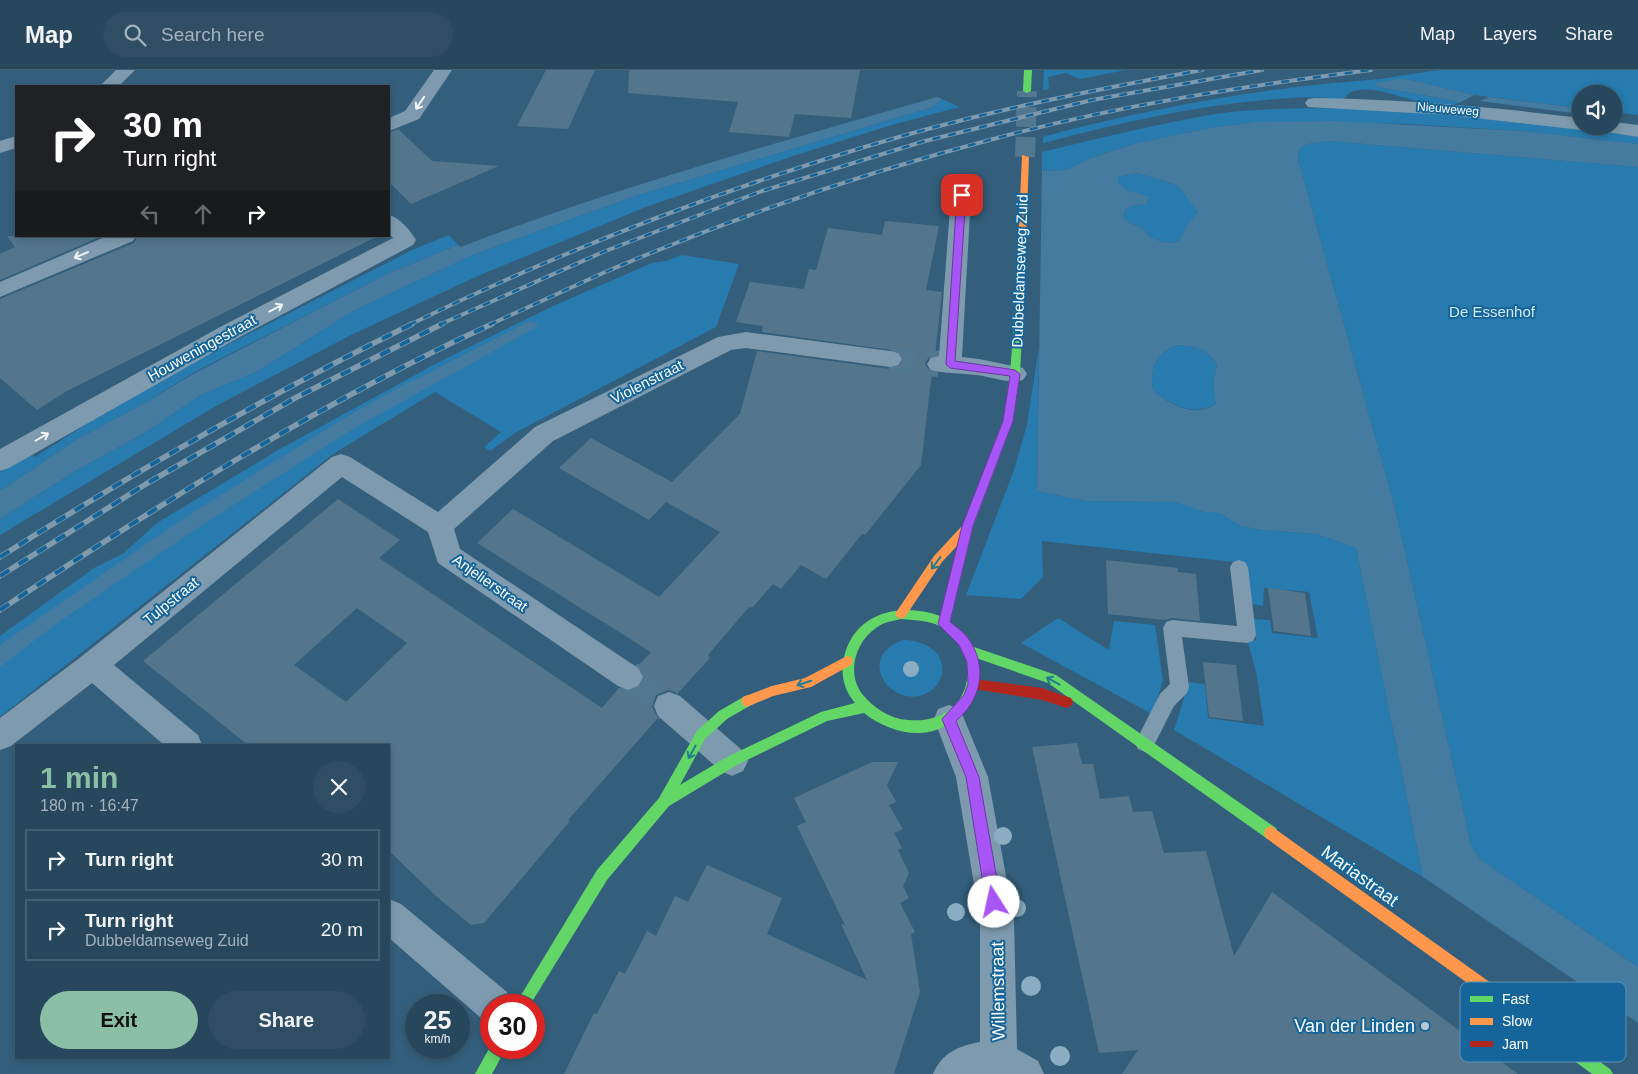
<!DOCTYPE html>
<meta charset="utf-8">
<style>
:root{--surface:#27475d;--page:#2f4e63;--text:#f1f3f6;--muted:#a4b2bc;--line:#435f72;--accent:#8abfa5}
body{margin:0;font-family:Arial,sans-serif;background:var(--page);color:var(--text);height:100vh;display:flex;flex-direction:column;font-size:19px;white-space:nowrap}
*{box-sizing:border-box;margin:0}
p{font-size:16px;color:var(--muted)}
.icon{flex:none;width:28px;height:28px;fill:none;stroke:currentColor;stroke-width:2;stroke-linecap:round;stroke-linejoin:round}
.map{position:relative;flex:1;overflow:hidden}
.details{position:absolute;left:15px;top:674px;width:375px;height:315px;display:flex;flex-direction:column;background:var(--surface);border-radius:0px;box-shadow:0 2px 8px #0003,0 0 0 1px var(--line)}
.details>*{flex:none}
.banner{position:absolute;left:15px;top:15px;width:375px;height:152px;border-radius:0px;box-shadow:0 2px 8px #0003,0 0 0 1px var(--line);background:#202124;color:#fff;overflow:hidden}
.fabs{position:absolute;left:1572px;top:15px;display:grid;gap:10px}
.fabs a{display:grid;place-items:center;width:50px;height:50px;border-radius:50%;background:var(--surface);box-shadow:0 2px 8px #0003,0 0 0 1px var(--line);font-size:25px}
.speed{position:absolute;left:405px;top:924px;display:flex;gap:10px;font-size:25px;font-weight:700;text-align:center}
.speed>*{display:grid;place-content:center;width:65px;height:65px;border-radius:50%;background:var(--surface);box-shadow:0 2px 8px #0003,0 0 0 1px var(--line);line-height:1}
.speed small{font-size:12px;font-weight:400}
.speed .limit{border:8px solid #d22;background:#fff;color:#111}
.pin{position:absolute;display:grid;place-items:center;width:42px;height:42px;color:#fff;margin:-21px;border-radius:10px;box-shadow:0 2px 8px #0006}
.me{position:absolute;width:55px;margin:-28px;rotate:350deg;stroke-linejoin:round;filter:drop-shadow(0 0 4px #0008)}
.turn{display:flex;align-items:center;gap:18px;height:105px;padding:0 25px;font-size:22px}
.turn .icon{width:65px;height:65px;stroke-width:2.5}
.turn b{display:block;font-size:35px;line-height:42px}
.lanes{display:flex;align-items:center;height:48px;padding:0 25px;background:#0003;justify-content:center;gap:25px;direction:ltr}
.lanes .off{opacity:.35}
.round{display:grid;place-items:center;flex:none;width:52px;height:52px;border-radius:26px;background:var(--page)}
.head{display:flex;align-items:center;justify-content:space-between;height:85px;padding:0 25px}
h1{font-size:30px;font-weight:800;line-height:38px;color:var(--accent)}
.primary-button{display:flex;gap:10px;margin-top:auto;padding:10px 25px}
.primary-button a{flex:1;height:58px;border-radius:30px;background:var(--accent);color:#111;font-size:20px;font-weight:800;line-height:58px;text-align:center}
.primary-button a+a{background:var(--page);color:var(--text)}
ul{padding:0;list-style:none}
li{display:flex;align-items:center;gap:15px;height:62px;margin:0 10px 8px;padding:0 15px;border:2px solid var(--line);border-radius:0px}
li div{flex:1}
li b{display:block;font-size:19px}
li em{font-style:normal}
header{display:flex;align-items:center;gap:30px;box-sizing:border-box;height:70px;padding:0 25px;background:var(--surface);border-bottom:1px solid var(--line)}
header strong{font-size:24px}
nav{display:flex;gap:28px;margin-inline-start:auto;font-size:18px}
.search{width:350px;height:45px;background:var(--page);display:flex;align-items:center;gap:12px;box-sizing:border-box;padding:0 18px;border-radius:28px;color:var(--muted);font-size:19px}
.map>svg:first-child{display:block}
</style>
<header>
<strong>Map</strong>
<div class="search"><svg class="icon" aria-label="search" viewBox="0 0 24 24"><circle cx="10" cy="10" r="6"/><path d="M15 15l6 6"/></svg>Search here</div>
<nav><a>Map</a><a>Layers</a><a>Share</a></nav>
</header>
<div class="map">
<svg width="1638" height="1004" viewBox="0 0 1638 1004">
<rect width="100%" height="100%" fill="#345f7c"/>
<!-- green -->
<g fill="#277bae">
<path d="M1044 0H1126L1080 9 1066 3 1048 7 1049 19 1043 20Z"/>
<path d="M1441 0H1638V45L1614 42V24H1581V38L1474 25 1411 10 1378 17 1461 32C1428 46 1381 10 1351 22 1347 23 1347 27 1343 29 1325 29 1308 26 1290 28 1207 33 1123 52 1043 73V67L1050 65C1140 41 1231 24 1323 14 1342 12 1362 11 1380 9 1401 6 1421 2 1441 0Z"/>
<path d="M942 29 960 37 895 54 793 86 646 137 480 205 351 265 216 336 0 465V449L77 400 145 363 199 326 258 301 353 241 475 184 635 126 933 37Z"/>
<path d="M1318 38C1426 40 1531 53 1638 66V74L1521 61 1407 54 1254 52 1209 58 1137 73 1088 89 1067 100 1042 101V82C1100 68 1157 54 1215 44 1249 39 1284 39 1318 38Z"/>
<path d="M1329 71 1638 97V897L1481 790 1471 775 1396 442 1298 89 1300 78 1308 74Z"/>
<path d="M1137 103 1174 114 1180 118 1199 143 1187 155 1179 172 1165 173 1150 167 1142 158 1131 154 1124 148 1125 140 1134 135 1147 134 1149 128 1127 120 1118 114V107Z"/>
<path d="M449 165 458 175 389 203 193 303 143 334 76 370 0 421V402L29 383 35 387 96 348 112 340 118 331 412 180Z"/>
<path d="M682 185 739 194 716 257 515 363 490 381 484 377 501 362 435 322 333 384 0 647V566L94 498 124 483 157 453 280 379 439 292 553 236 652 193 666 191Z"/>
<path d="M1179 275C1198 277 1206 278 1217 295L1213 313 1216 334C1193 347 1172 336 1153 320 1149 299 1157 280 1179 275Z"/>
<path d="M1039 277 1037 421 1085 431 1175 432 1220 443 1240 456 1262 460 1316 464 1356 478 1423 807 1174 660 1189 612 1205 614 1208 648 1264 656 1257 606 1248 572 1256 570 1252 549 1270 550 1272 563 1318 568 1309 522 1264 518 1263 536 1251 534 1243 493 1042 471 1043 507 1021 529 966 525 1014 400 1027 355Z"/>
<path d="M1058 548 1109 580 1114 551 1155 555 1163 611 1152 644 1021 573Z"/>
<path d="M903 570C922 570 945 580 942 603 941 608 939 613 935 617 902 650 848 590 903 570Z"/>
</g>
<!-- water -->
<g fill="#457b9f" fill-rule="evenodd">
<path d="M1398 9 1411 10 1474 25 1461 32 1378 17 1375 13Z"/>
<path d="M937 27 942 29 933 37 635 126 475 184 353 241 258 301 199 326 145 363 77 400 0 449V421L76 370 143 334 193 304 389 203 458 175 461 177C616 117 777 73 937 27Z"/>
<path d="M1489 27 1581 38V44L1480 31Z"/>
<path d="M1335 51 1521 61 1638 74V97L1329 71 1308 74 1300 78 1298 89 1396 442 1471 775 1481 790 1638 897V953L1423 807 1356 478 1316 464 1262 460 1240 456 1220 443 1205 442 1175 432 1085 431 1037 421 1042 101 1067 100 1088 89 1137 73 1209 58 1254 52ZM1137 103 1174 114 1180 118 1198 143 1187 155 1179 172 1165 173 1150 167 1142 158 1131 154 1124 148 1125 140 1134 135 1147 134 1149 127 1127 120 1118 113V107ZM1179 275C1198 277 1206 278 1217 295L1213 313 1216 334C1194 348 1171 336 1153 320 1149 299 1157 280 1179 275Z"/>
<path d="M529 251 538 254 537 257 353 359 193 461 56 554 0 597V575L181 450 344 348 405 314 417 309Z"/>
</g>
<!-- building -->
<g fill="#53768c" fill-rule="evenodd">
<path d="M546 0H595L568 59 517 56Z"/>
<path d="M629 0H860L851 48 795 44 789 67 729 62 738 32 628 23Z"/>
<path d="M398 59 432 91 499 96 411 134 389 112V63Z"/>
<path d="M885 151 939 156 926 220 942 222 935 285 929 287 925 293 929 301 932 302 921 395 865 465 862 464 826 509 801 495 781 519 773 514 752 538 749 537 708 585 710 588 678 623 668 620 656 625 652 637 658 648 568 750 570 751 484 853 471 855 436 826 389 781V675H248L143 591 338 429 400 470 379 488 602 638 619 618 629 622 639 618 645 606 638 596 651 582 477 473 513 439 659 527 720 462 666 432 649 450 559 398 591 368 672 412 740 344 757 281 890 299 900 296 904 288 898 281 762 262 763 256 736 252 750 212 804 219 809 199 816 200 828 158 882 165ZM357 538 407 573 346 632 294 595Z"/>
<path d="M7 166H102L0 210V184L15 177Z"/>
<path d="M138 166H378L67 321 37 340 0 308V229L134 173Z"/>
<path d="M1106 490 1178 498V502L1196 504 1200 551 1172 548 1165 550 1108 544Z"/>
<path d="M1268 518 1305 523 1311 566 1274 561Z"/>
<path d="M1203 592 1236 595 1243 651 1209 647Z"/>
<path d="M1077 673 1082 694H1093L1100 729 1129 726 1133 742 1152 741 1164 783 1206 781 1234 886 1272 822 1518 1004H1122L1138 980 1099 983 1032 677Z"/>
<path d="M872 692H898L887 715 896 732 889 735 903 759 894 763 902 778 898 780 909 803 903 816 909 828 900 833 915 862 911 864 920 922 894 1004H564L594 943 597 944 619 901 625 904 647 861 656 866 675 826 688 832 707 795 782 828 767 864 867 910 841 854 845 855 797 756 806 752 794 728Z"/>
</g>
<g fill="none" stroke-linecap="round" stroke-linejoin="round">
<!-- street-tunnel-far1 -->
<path stroke="#527790" stroke-width="26" stroke-dasharray="26 13" stroke-linecap="butt" d="M890 289 939 294"/>
<!-- street-tunnel -->
<path stroke="#527790" stroke-width="33" stroke-dasharray="33 16" stroke-linecap="butt" d="M628 607 669 636"/>
<!-- secondary-tunnel -->
<path stroke="#527790" stroke-width="20" stroke-dasharray="20 10" stroke-linecap="butt" d="M1025 87 1027 21"/>
<!-- lane -->
<path fill="#7e9aae" fill-rule="evenodd" d="M1239 490 1245 492 1248 497 1256 565 1253 571 1247 573 1182 567 1189 617 1187 623 1174 636 1152 679 1145 682 1138 679 1135 673 1138 667 1160 624 1170 614 1163 558 1166 552 1172 550 1237 556 1230 497 1233 492Z"/>
<!-- street -->
<g fill="#7e9aae" fill-rule="evenodd">
<path d="M116 0H135L119 16H100Z"/>
<path d="M434 0H452L419 49 389 61V48L405 41Z"/>
<path d="M1314 28C1404 29 1492 37 1581 48V56H1589L1581 60 1448 45 1308 37 1305 33 1308 29Z"/>
<path d="M1614 52 1638 55V67L1594 60 1592 56H1614Z"/>
<path d="M16 66V78L0 83V71Z"/>
<path d="M961 119 968 121 971 125 962 287 979 289 1023 298 1027 304 1023 310C1008 314 993 307 977 305 962 303 946 304 931 300L927 294 931 288 939 286 951 125 954 121Z"/>
<path d="M389 145C400 148 410 160 416 170L413 175 238 268 9 398 0 401V379L222 256 393 168 389 163Z"/>
<path d="M107 166H136L133 171 0 227V212Z"/>
<path d="M746 262 890 281 898 283 902 289 898 295 890 297 746 278 731 280 553 371 454 459 460 479 638 598 643 607 638 616 628 620 618 616 438 493 428 462 342 407 114 595 198 665 202 675H164L92 613 11 676 0 680V648L82 586 332 387 341 384 350 387 438 442 535 357 718 267Z"/>
<path d="M669 622 680 626 743 681 748 691 743 701 732 706 721 701 658 646 654 636 658 626Z"/>
<path d="M949 635 960 639 988 707 1014 850 1017 979 1038 991 1044 1004H933C942 983 958 976 980 972V850L956 707 934 649 938 639Z"/>
<path d="M389 829 401 834 507 922 512 935H491V952L481 948 389 868Z"/>
</g>
<!-- fast -->
<g fill="#63d668" fill-rule="evenodd">
<path d="M1024 0H1032L1031 21 1027 23 1023 21Z"/>
<path d="M1020 220 1024 223 1020 304 1013 351 973 457 950 552 959 559 971 576 1056 605 1276 758 1278 763 1276 768 1271 770 1266 768 1048 613 976 588C987 626 959 660 920 663 900 664 879 655 864 643L827 651 737 695 669 736 607 810 530 935H515L597 800 659 728 697 661 719 641 747 625 751 627 753 631 751 635 727 649 705 669 680 715 727 687 821 642 855 633C844 620 840 604 844 587 855 542 901 532 940 546L963 457 1003 351 1010 304 1016 223ZM901 549C912 550 924 550 935 554 987 576 976 656 908 650 890 649 874 638 863 625 846 604 855 572 876 558 884 552 892 551 901 549Z"/>
<path d="M1521 936 1610 999 1613 1004H1592L1516 948 1514 943 1516 938Z"/>
<path d="M491 975V978H506L492 1004H475Z"/>
</g>
<!-- slow -->
<g fill="#ff974d" fill-rule="evenodd">
<path d="M1022 85 1029 87 1024 223 1020 226 1016 223Z"/>
<path d="M965 456 969 457 970 460 969 463 942 492 905 547 901 549 897 547 895 544 897 541 934 486 961 457Z"/>
<path d="M847 586 851 587 853 591 851 595 811 617 773 626 747 637 743 635 741 631 743 627 772 616 805 608Z"/>
<path d="M1271 756 1526 938 1528 943 1526 948 1521 950 1516 948 1266 768 1264 763 1266 758Z"/>
</g>
<!-- jam -->
<path fill="#b3261e" fill-rule="evenodd" d="M974 609 1042 618 1071 628 1073 632 1071 636 1067 638 1042 630 974 619 970 618 968 614 970 610Z"/>
<defs>
<g id="rail-far1">
<path d="M409 255C522 200 639 152 759 111 821 90 884 70 947 54 1032 32 1116 16 1202 0"/>
<path d="M439 255 603 182 762 121 925 71 1092 30 1262 0"/>
<path d="M489 255C527 238 565 220 603 203 731 148 863 103 997 68 1120 35 1245 16 1371 0"/>
</g>
<g id="rail">
<path d="M0 487C134 402 270 324 412 254"/>
<path d="M0 506 146 414 295 328 442 254"/>
<path d="M0 540C158 435 319 333 492 254"/>
</g>
</defs>
<!-- rail-far1 casing -->
<use href="#rail-far1" stroke="#7e9aac" stroke-width="4"/>
<!-- rail casing -->
<use href="#rail" stroke="#7e9aac" stroke-width="5.5"/>
<!-- rail-far1 -->
<use href="#rail-far1" stroke="#16659a" stroke-width="2.5" stroke-dasharray="8" stroke-linecap="butt"/>
<!-- rail -->
<use href="#rail" stroke="#16659a" stroke-width="4" stroke-dasharray="11" stroke-linecap="butt"/>
</g>
<!-- trees -->
<g fill="#8badc2">
<circle cx="911" cy="599" r="8"/>
<circle cx="1003" cy="766" r="9"/>
<circle cx="1017" cy="838" r="9"/>
<circle cx="956" cy="842" r="9"/>
<circle cx="1031" cy="916" r="10"/>
<circle cx="1060" cy="986" r="10"/>
</g>
<!-- one-way arrows -->
<defs><path id="oneway-shaft" d="M-6 0H5M1.5-3L5.5 0L1.5 3" fill="none" stroke-width="1.6" stroke-linecap="round" stroke-linejoin="round" transform="scale(1.25)"/></defs>
<g stroke="#f2f5f7">
<use href="#oneway-shaft" transform="translate(420 33) rotate(124)"/>
<use href="#oneway-shaft" transform="translate(81 185) rotate(157)"/>
<use href="#oneway-shaft" transform="translate(276 238) rotate(-28)"/>
<use href="#oneway-shaft" transform="translate(42 367) rotate(-30)"/>
</g>
<g stroke="#257c90">
<use href="#oneway-shaft" transform="translate(936 493) rotate(126)"/>
<use href="#oneway-shaft" transform="translate(1053 611) rotate(-151)"/>
<use href="#oneway-shaft" transform="translate(804 613) rotate(162)"/>
<use href="#oneway-shaft" transform="translate(692 682) rotate(119)"/>
</g>
<!-- route -->
<path fill="#a855f7" stroke="#6d37a1" d="M962 123 966 125 955 291 1015 300 1020 304 1013 351 973 456 950 552C956 557 964 562 968 568 988 596 982 629 956 651L979 707 1001 832 998 837 994 840 989 837 986 832 966 707 942 649 964 625 968 614 967 592 959 575 938 554 962 456 1003 351 1010 306 950 298 946 294 957 125Z"/>
<!-- markers -->
<circle fill="#b8c7d1" stroke="#16659a" stroke-width="2" cx="1425" cy="956" r="5"/>
<g text-anchor="middle" stroke-width="4" stroke-linejoin="round" paint-order="stroke">
<!-- far-street labels -->
<g font-size="12" fill="#fff" stroke="#16659a">
<text transform="translate(1448 39) rotate(5)" y="4">Nieuweweg</text>
</g>
<!-- street labels -->
<g font-size="15" fill="#fff" stroke="#16659a">
<text transform="translate(1020 201) rotate(-88)" y="5">Dubbeldamseweg Zuid</text>
<text transform="translate(202 278) rotate(-29)" y="5">Houweningestraat</text>
<text transform="translate(647 312) rotate(-27)" y="5">Violenstraat</text>
<text transform="translate(490 513) rotate(35)" y="5">Anjelierstraat</text>
<text transform="translate(171 531) rotate(-39)" y="5">Tulpstraat</text>
</g>
<!-- park labels -->
<g font-size="15" fill="#d2ecfc" stroke="#16659a">
<text x="1492" y="247">De Essenhof</text>
</g>
<!-- near-street labels -->
<g font-size="18" fill="#fff" stroke="#16659a">
<text transform="translate(1360 806) rotate(36)" y="6">Mariastraat</text>
<text transform="translate(998 921) rotate(-91)" y="6">Willemstraat</text>
</g>
<!-- near-poi labels -->
<g font-size="18" fill="#fff" stroke="#16659a" text-anchor="end">
<text x="1415" y="962">Van der Linden</text>
</g>
</g>
<!-- legend -->
<rect x="1460" y="912" width="166" height="80" rx="8" fill="#16659a" stroke="#5c93b8" stroke-width="1"/>
<rect x="1470" y="926" width="23" height="6" fill="#63d668"/>
<rect x="1470" y="948" width="23" height="7" fill="#ff974d"/>
<rect x="1470" y="971" width="23" height="6" fill="#b3261e"/>
<g font-size="14" fill="#fff">
<text x="1502" y="934">Fast</text>
<text x="1502" y="956">Slow</text>
<text x="1502" y="979">Jam</text>
</g>
</svg>
<div class="fabs">
<a><svg class="icon" aria-label="sound" viewBox="0 0 24 24"><path d="M4 9h4l5-4v14l-5-4H4zM17 9q2 3 0 6"/></svg></a>
</div>
<div class="speed"><div>25<small>km/h</small></div><div class="limit">30</div></div>
<div class="pin" style="left:962px;top:125px;background:#d93025"><svg class="icon" aria-label="arrive" viewBox="0 0 24 24"><path d="M6 21V4h12l-3 4 3 4H6"/></svg></div>
<svg class="me" style="left:994px;top:832px" viewBox="-20 -20 40 40"><circle r="19" fill="#fff"/><path d="M0-13L10 11 0 6-10 11z" fill="#a855f7"/></svg>
<div class="banner">
<div class="turn"><svg class="icon" aria-label="right" viewBox="0 0 24 24"><path d="M7 20v-9h11M14 6l5 5-5 5"/></svg><div><b>30 m</b>Turn right</div></div>
<div class="lanes"><svg class="icon off" aria-label="left" viewBox="0 0 24 24"><path d="M17 20v-9H6M10 6l-5 5 5 5"/></svg><svg class="icon off" aria-label="ahead" viewBox="0 0 24 24"><path d="M12 20V5M6 11l6-6 6 6"/></svg><svg class="icon" aria-label="right" viewBox="0 0 24 24"><path d="M7 20v-9h11M14 6l5 5-5 5"/></svg></div>
</div>
<section class="details">
<div class="head"><div><h1>1 min</h1><p>180 m · 16:47</p></div><a class="round"><svg class="icon" aria-label="close" viewBox="0 0 24 24"><path d="M6 6l12 12M18 6L6 18"/></svg></a></div>
<ul>
<li><svg class="icon" aria-label="right" viewBox="0 0 24 24"><path d="M7 20v-9h11M14 6l5 5-5 5"/></svg><div><b>Turn right</b></div><em>30 m</em></li>
<li><svg class="icon" aria-label="right" viewBox="0 0 24 24"><path d="M7 20v-9h11M14 6l5 5-5 5"/></svg><div><b>Turn right</b><p>Dubbeldamseweg Zuid</p></div><em>20 m</em></li>
</ul>
<div class="primary-button"><a>Exit</a><a>Share</a></div>
</section>
</div>
